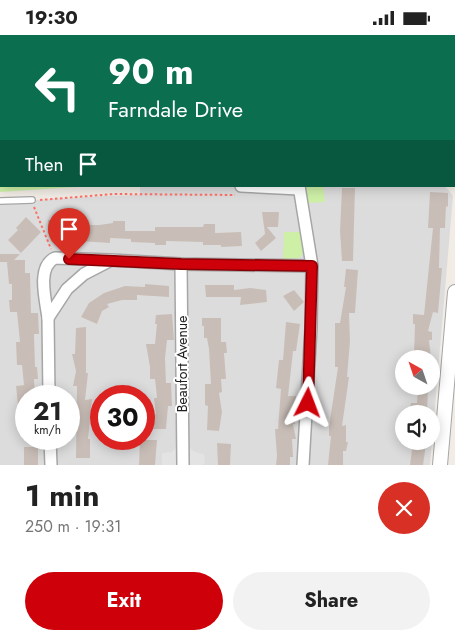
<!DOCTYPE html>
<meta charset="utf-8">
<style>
:root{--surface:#fff;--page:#f2f2f2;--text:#222;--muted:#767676;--accent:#ce000a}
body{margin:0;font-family:Jost,sans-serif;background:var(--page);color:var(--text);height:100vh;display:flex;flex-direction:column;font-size:19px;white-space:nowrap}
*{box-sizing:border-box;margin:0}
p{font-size:16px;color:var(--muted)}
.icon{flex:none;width:28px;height:28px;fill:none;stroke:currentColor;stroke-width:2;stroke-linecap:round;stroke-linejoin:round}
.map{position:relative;height:430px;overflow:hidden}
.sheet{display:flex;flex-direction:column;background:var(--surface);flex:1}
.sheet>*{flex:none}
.guide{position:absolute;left:0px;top:0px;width:455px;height:152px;box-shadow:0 2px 12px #0003;background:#0b6e4f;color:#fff;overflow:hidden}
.needle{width:32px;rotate:320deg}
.buttons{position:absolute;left:395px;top:315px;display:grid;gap:10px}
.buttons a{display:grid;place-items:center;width:45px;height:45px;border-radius:50%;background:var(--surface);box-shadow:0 2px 12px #0003;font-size:25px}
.speed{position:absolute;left:15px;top:350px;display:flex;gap:10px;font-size:25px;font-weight:700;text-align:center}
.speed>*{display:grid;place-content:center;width:65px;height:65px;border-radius:50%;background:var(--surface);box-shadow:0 2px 12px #0003;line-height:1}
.speed small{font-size:12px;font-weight:400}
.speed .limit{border:8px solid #d22;background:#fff;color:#111}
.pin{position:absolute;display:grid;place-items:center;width:42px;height:42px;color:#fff;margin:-51px -21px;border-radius:50% 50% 50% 0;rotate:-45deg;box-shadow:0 0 5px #0007}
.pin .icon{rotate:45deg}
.me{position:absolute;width:55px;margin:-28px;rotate:3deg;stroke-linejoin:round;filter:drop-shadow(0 0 4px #0008)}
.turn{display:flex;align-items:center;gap:18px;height:105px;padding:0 25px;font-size:22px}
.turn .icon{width:65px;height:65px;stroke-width:2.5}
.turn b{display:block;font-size:35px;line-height:42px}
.then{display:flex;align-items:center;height:48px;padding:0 25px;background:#0003;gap:10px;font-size:19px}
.round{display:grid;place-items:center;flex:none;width:52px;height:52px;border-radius:26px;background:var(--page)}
.summary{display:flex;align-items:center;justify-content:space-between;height:85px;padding:0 25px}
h1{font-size:30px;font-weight:700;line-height:38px}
.button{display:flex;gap:10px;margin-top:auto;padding:10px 25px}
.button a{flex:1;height:58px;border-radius:30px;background:var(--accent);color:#fff;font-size:20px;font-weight:700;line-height:58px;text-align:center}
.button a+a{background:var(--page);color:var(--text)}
.status{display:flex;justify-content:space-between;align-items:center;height:35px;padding:0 25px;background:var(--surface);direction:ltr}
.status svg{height:14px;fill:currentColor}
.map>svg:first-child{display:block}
</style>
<div class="status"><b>19:30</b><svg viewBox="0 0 49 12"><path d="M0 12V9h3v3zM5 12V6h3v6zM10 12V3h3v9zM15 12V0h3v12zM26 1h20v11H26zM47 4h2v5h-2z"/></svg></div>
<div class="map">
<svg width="455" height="430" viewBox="0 0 455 430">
<rect width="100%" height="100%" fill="#f1ece5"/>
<!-- residential -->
<g fill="#dddcdc" fill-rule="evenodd">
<path d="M153 0H455V125L454 126V1Z"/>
<path d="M140 151H445L453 161 430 430H0V167L106 161 140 160ZM404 324H431V351H404ZM26 361H69V404H26ZM101 361H144V404H101ZM404 379H431V406H404Z"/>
</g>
<!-- grass -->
<g fill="#cdefa6">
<path d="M0 0H142L1 1V151H92L0 157Z"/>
<path d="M304 151H323L325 167 307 168Z"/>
<path d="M284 197H301C304 208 308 215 299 223L283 224Z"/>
</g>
<!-- parking -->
<path fill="#e3e3e3" d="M176 413H190L195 417 204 419 205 428 202 430H162V418L171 417Z"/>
<!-- building -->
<g fill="#c9beb7">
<path d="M342 153H355L353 226H342L340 196Z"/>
<path d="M430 157 448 158V172L446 171 445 193H440L439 233H442L438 278 433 277 428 296 432 297V305H429L431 324H417V319H414L415 289H413V279L424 280 433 193H428Z"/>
<path d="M262 177H279L278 192H267L276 203 261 216 255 208 265 199Z"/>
<path d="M26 182 41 197 21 218 8 205 18 195 16 193Z"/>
<path d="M48 185 76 186V190H99L113 188V186H125V196H155V192H203L204 189H215V198L241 197 242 211 221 212V210H203V207L166 206V210H155V208L131 207V204L110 203V208L79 206V209H68V205L54 204V199H48Z"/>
<path d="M0 219H20L14 225H25V238H30L31 278H38L39 299H34L35 332H37L38 344H34L35 361H26V370H18L16 351 24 350 22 330H17L16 307H20L17 277H10L9 265H12V249H9L7 227H0Z"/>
<path d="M346 234 358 235 355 278H349L350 306 347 342H349L342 391 346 390V407H348L346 416H343V430H328L331 401H329V392L338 332H335V288H340L346 252H344Z"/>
<path d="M145 249 169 251V262L137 260V265H122L107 269 109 272 102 276 97 289 81 282 89 268 104 258 125 251 145 252Z"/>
<path d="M205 250H234V255L250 253 266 255 267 267 240 270 241 262H206Z"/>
<path d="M294 255 304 267 294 276 283 261Z"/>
<path d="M172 279 174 305H167L165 323 166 348H171L172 371H168L166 394H152L154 379H156L154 363H157L155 344H150V332L146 309H155L157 289H155L156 280Z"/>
<path d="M202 283H221V307H226L227 318H224L226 344H221L222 357 219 358 222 377 219 396 207 395 208 371 205 370V349H211L209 314 207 303H204V291H202Z"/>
<path d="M286 287 300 289 296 316H293L288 361H296L295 389H293L296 404H292L293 422H290V430H276L277 421 275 394H278L281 354 276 353 279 325H283Z"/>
<path d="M86 292V338H88L85 365 92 364 88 404H90V423H76L77 351H73L76 336 72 319H75L76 293Z"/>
<path d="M418 351H428L427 379H409L411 368H417Z"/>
<path d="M140 405H157L155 430H139Z"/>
<path d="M413 407 426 409 423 430H410Z"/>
<path d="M217 408 231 409 230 430H218Z"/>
<rect x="24" y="412" width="14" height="18"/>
</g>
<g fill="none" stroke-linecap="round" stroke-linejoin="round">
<defs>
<path id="service" d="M0 166 32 165"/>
<g id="minor">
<path d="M301 1V0"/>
<path d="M454 144H455"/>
<path d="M241 151 299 154"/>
<path d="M299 151 312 231 311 293 303 430"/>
<path d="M181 229 183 430"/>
<path d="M48 283C46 266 36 232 55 223L109 225"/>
<path d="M49 361 48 283 67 254 84 239 111 225 181 229 312 231"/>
<path d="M50 404 51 430"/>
</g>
<path id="tertiary" d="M440 430 455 257"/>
</defs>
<!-- service casing -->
<use href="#service" stroke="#a6a6a6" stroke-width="8"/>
<!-- minor casing -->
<use href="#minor" stroke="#a6a6a6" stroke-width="14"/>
<!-- tertiary casing -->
<use href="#tertiary" stroke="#a6a6a6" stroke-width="16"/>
<!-- path -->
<g stroke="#ff7067" stroke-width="2" stroke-dasharray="2.5 2.5" stroke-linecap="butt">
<path d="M40 165 114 159 235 160"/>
<path d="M34 172 51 214"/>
</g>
<!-- service -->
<use href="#service" stroke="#fff" stroke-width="5.5"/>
<!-- minor -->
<use href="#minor" stroke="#fff" stroke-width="11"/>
<!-- tertiary -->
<use href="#tertiary" stroke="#fff" stroke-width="14"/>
</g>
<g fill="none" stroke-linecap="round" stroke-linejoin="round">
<defs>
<path id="route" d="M69 224 181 229 312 231 308 368"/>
</defs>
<!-- route casing -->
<use href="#route" stroke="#860006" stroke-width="12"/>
<!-- route -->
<use href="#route" stroke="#ce000a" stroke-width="9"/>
</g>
<g text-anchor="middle" stroke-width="4" stroke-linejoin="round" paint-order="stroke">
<!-- street labels -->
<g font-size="14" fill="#1f1f1f" stroke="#fff">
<text transform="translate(182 329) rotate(-90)" y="5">Beaufort Avenue</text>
</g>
</g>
</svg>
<div class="buttons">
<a><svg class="needle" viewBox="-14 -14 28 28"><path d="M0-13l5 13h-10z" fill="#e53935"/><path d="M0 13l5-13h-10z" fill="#767676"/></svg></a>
<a><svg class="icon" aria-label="sound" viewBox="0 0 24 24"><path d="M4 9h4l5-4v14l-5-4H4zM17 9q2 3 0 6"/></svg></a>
</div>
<div class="speed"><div>21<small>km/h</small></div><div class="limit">30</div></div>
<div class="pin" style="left:69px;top:224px;background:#d93025"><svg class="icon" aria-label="arrive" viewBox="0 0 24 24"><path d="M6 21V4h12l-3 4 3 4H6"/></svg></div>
<svg class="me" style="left:308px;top:368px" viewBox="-20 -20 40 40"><path d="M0-17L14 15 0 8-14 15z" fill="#ce000a" stroke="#fff" stroke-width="4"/></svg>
<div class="guide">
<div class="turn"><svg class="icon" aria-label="left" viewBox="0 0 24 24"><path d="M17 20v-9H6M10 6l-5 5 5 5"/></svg><div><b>90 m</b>Farndale Drive</div></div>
<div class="then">Then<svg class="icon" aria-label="arrive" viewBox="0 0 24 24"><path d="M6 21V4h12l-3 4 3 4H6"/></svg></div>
</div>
</div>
<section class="sheet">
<div class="summary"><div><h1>1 min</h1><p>250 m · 19:31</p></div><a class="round" style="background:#d93025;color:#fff"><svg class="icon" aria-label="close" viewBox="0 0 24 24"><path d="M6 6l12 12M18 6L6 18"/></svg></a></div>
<div class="button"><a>Exit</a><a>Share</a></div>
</section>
